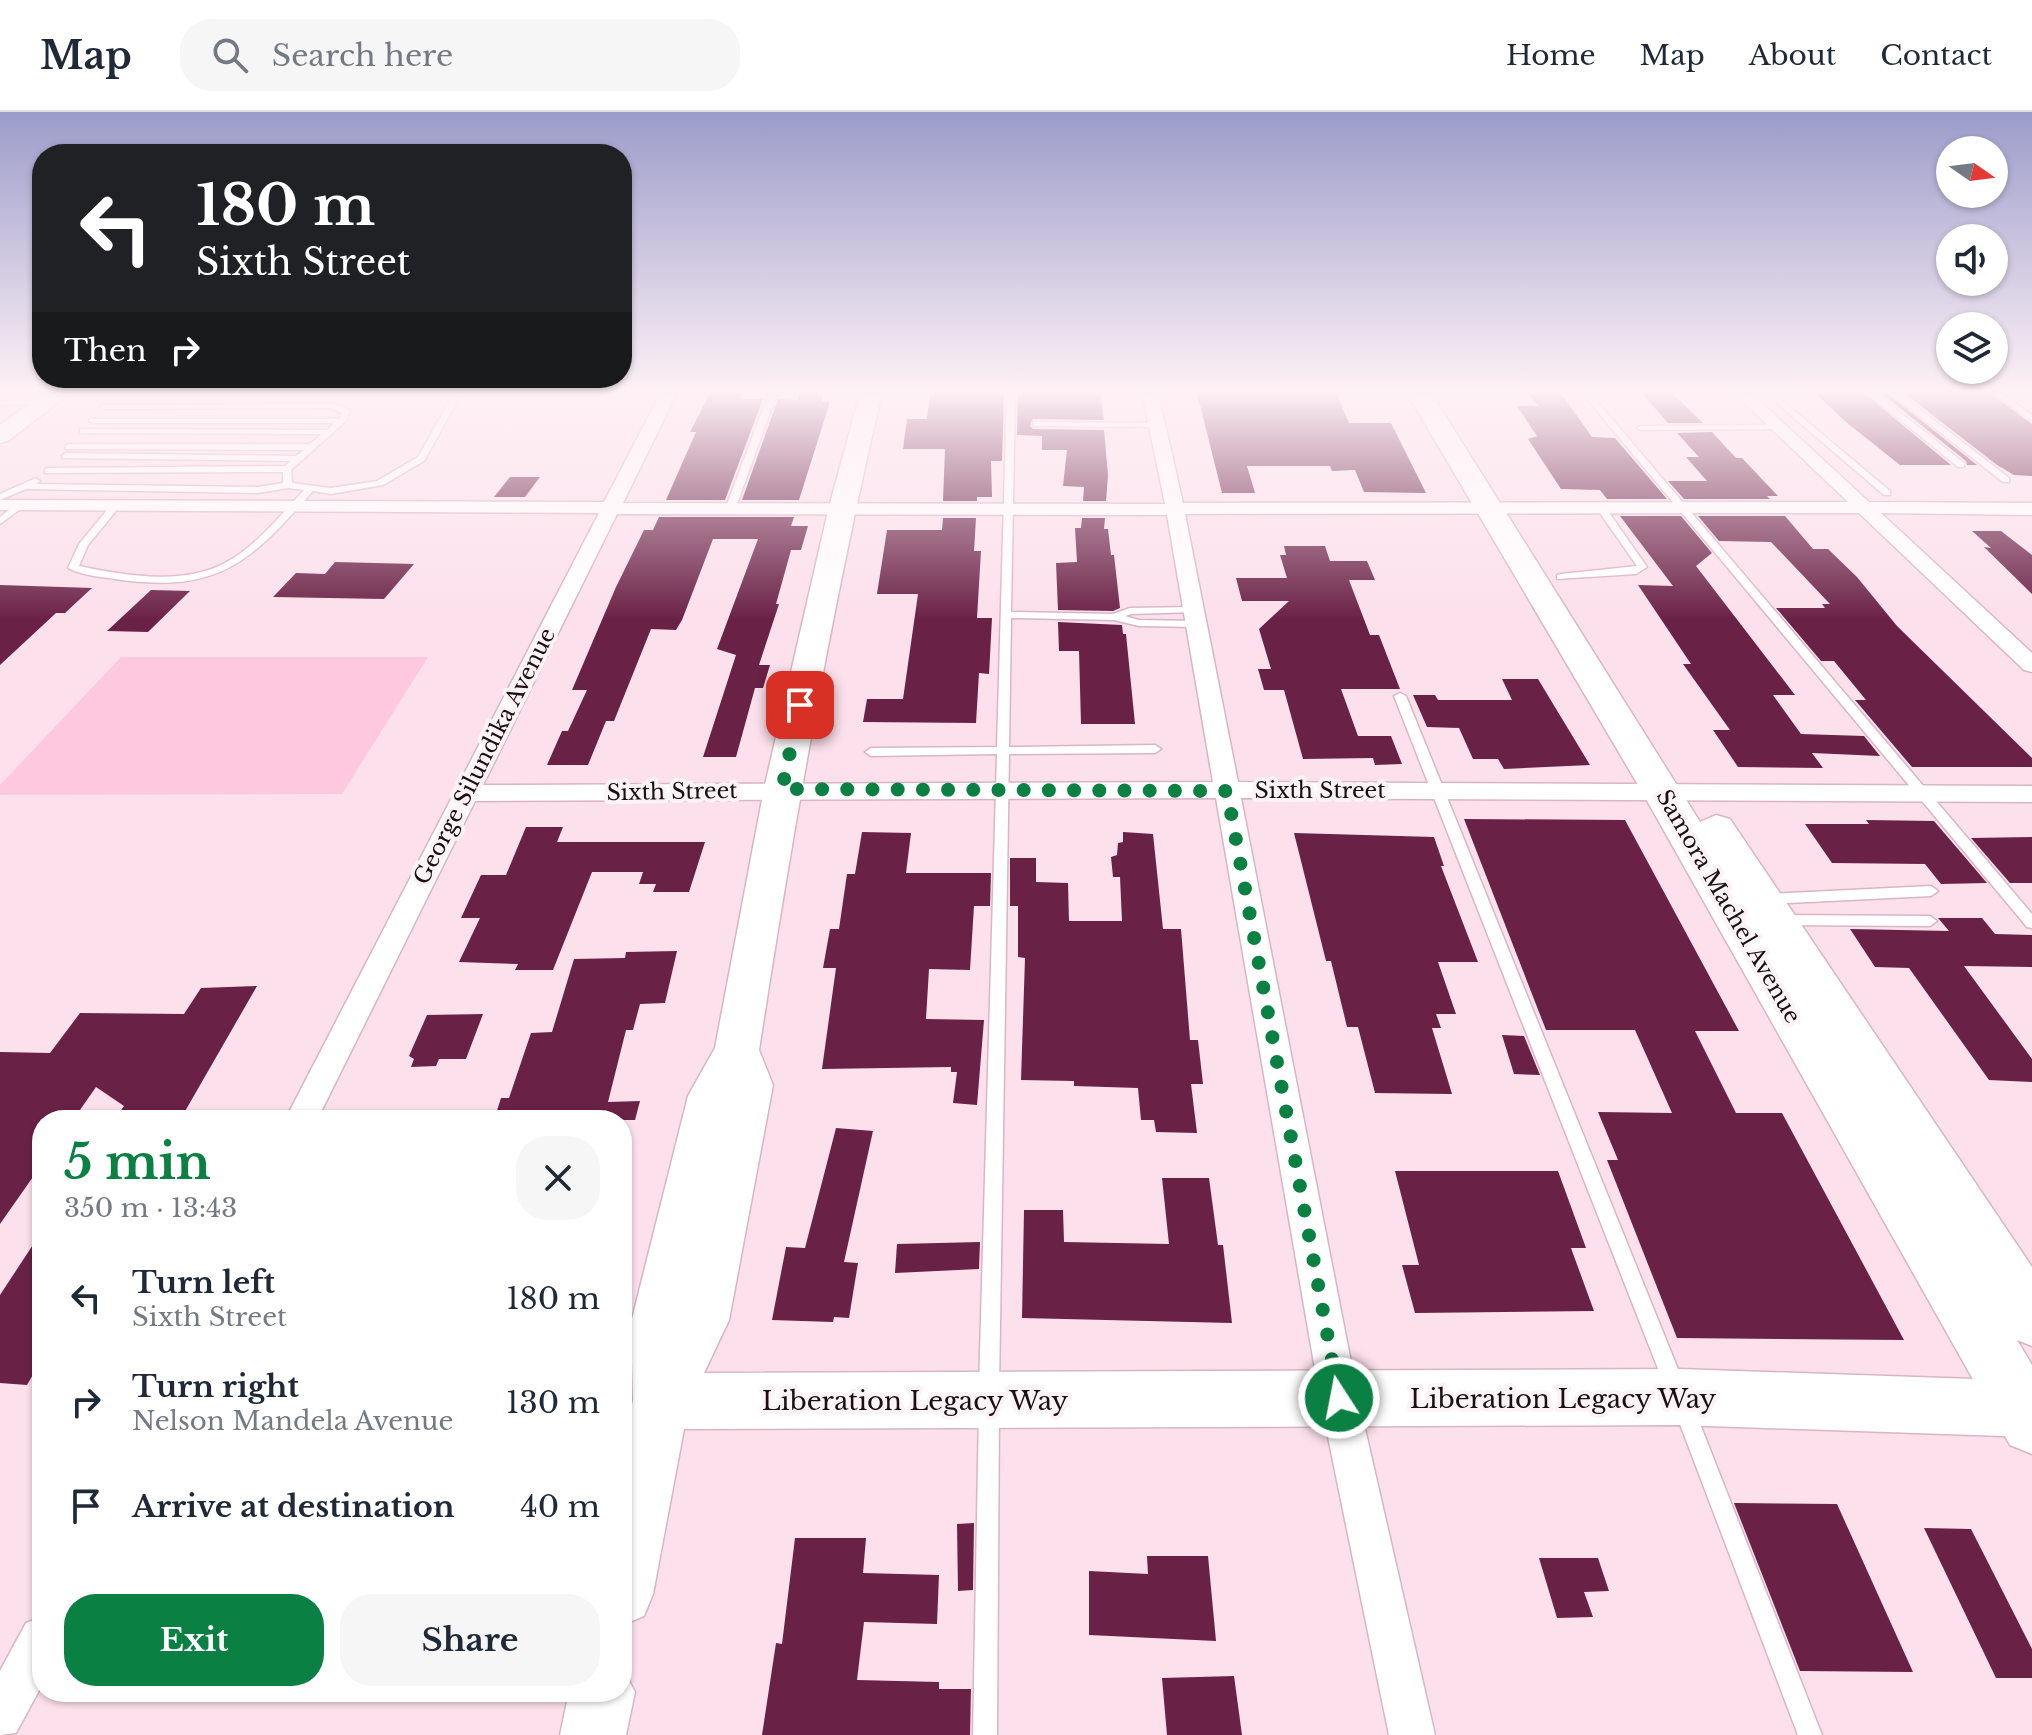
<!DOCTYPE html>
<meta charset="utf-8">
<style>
:root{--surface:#fff;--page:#f6f6f7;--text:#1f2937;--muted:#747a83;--line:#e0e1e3;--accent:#0b8043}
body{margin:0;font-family:"Libre Baskerville",serif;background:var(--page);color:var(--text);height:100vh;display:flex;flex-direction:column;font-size:30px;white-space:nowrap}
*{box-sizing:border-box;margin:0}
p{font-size:26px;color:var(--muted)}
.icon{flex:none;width:44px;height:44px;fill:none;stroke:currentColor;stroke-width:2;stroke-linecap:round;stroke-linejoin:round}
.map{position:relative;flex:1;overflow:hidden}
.side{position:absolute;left:32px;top:998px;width:600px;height:592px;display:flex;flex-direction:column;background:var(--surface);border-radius:32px;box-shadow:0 2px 6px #0004}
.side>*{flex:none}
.top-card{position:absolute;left:32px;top:32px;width:600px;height:244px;border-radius:32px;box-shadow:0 2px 6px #0004;background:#202124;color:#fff;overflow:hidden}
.needle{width:52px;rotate:104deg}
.tools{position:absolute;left:1936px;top:24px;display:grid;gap:16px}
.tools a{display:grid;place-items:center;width:72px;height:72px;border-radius:50%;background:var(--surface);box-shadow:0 2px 6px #0004;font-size:40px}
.pin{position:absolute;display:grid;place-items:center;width:68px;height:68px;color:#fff;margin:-34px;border-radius:16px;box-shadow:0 4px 12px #0006}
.me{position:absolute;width:88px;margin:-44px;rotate:349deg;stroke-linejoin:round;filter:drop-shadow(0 0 6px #0008)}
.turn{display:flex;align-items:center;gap:28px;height:168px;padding:0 32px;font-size:36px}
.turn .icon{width:104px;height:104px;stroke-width:2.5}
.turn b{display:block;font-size:56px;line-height:68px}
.then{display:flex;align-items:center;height:76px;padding:0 32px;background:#0003;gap:16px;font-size:30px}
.round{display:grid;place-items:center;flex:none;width:84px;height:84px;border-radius:32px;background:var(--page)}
.headline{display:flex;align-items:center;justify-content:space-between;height:136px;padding:0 32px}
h1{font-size:48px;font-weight:800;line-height:60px;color:var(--accent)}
.cta{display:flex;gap:16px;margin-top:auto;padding:16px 32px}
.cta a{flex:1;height:92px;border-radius:32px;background:var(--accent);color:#fff;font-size:32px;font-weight:800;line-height:92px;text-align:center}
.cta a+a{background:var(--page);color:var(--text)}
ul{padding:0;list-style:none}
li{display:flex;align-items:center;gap:24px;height:104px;padding:0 32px}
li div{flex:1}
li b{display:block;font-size:30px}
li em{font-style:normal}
header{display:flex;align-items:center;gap:48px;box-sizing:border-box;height:112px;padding:0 40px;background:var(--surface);border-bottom:2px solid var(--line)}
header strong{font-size:38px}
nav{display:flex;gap:44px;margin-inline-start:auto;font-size:28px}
.search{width:560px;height:72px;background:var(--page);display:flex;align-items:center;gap:20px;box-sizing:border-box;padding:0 28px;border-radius:32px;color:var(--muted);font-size:30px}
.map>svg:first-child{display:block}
</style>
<header>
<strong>Map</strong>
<div class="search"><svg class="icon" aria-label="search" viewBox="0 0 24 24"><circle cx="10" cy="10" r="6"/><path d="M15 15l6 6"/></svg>Search here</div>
<nav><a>Home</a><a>Map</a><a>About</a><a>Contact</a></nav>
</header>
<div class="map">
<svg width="2032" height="1623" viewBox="0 0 2032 1623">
<rect width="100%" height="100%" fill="#fce0eb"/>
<!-- green -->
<path fill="#fec9df" d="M121 545H428L342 682 0 683V673Z"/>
<!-- building -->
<g fill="#6a2146">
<path d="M710 281H743L740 287H763L725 388H666L696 320H690Z"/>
<path d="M801 281H824L821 290H830L799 388H742L778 287 798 288Z"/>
<path d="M930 281H1004L1002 349H991L992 385H977V389H943L945 337H903L907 307H927Z"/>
<path d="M1018 281H1100L1104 308 1033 307 1030 314 1033 317 1104 318 1108 363 1106 389H1083L1084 375 1063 374 1067 338H1042V324L1017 323Z"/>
<path d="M1197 281H1336L1349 311H1391L1426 381 1364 380 1355 358 1332 359 1330 354H1247L1255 381H1222Z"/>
<path d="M1528 281H1561L1592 325 1615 326 1667 387H1607L1600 378 1561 377 1528 327 1537 324 1517 294H1538Z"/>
<path d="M1642 281H1672L1703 311H1668Z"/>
<path d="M1815 281H1864L1951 353H1900L1846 310Z"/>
<path d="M1881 281H1887L1977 353H1967L1966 349Z"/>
<path d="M1904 281H1990L2032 312V364L2014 363 1997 353Z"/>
<path d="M1712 320 1736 346H1742L1778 384H1767L1770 387H1684L1668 369H1707L1686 345H1699L1677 321Z"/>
<path d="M510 365H540L525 385H494Z"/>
<path d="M1620 404H1681L1712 441 1696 454 1795 583H1773L1801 622 1864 624 1880 644 1812 641 1823 656 1738 655 1713 618H1730L1683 552H1691L1638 473 1673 474Z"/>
<path d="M1698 404H1785L1813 437H1828L1857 465 1897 514 2032 646V655H1912L1855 588H1866L1834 549H1821L1776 496H1825L1822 492H1830L1771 430 1719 429Z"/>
<path d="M659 405H794L791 414H808L801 438H791L776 492H779L759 553H770L763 576H755L736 645H703L736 543 717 537 758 427H713L682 508 676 518 651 517 614 609H606L588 653H547L562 619H568L587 578H572L616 475 644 418H653Z"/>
<path d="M943 406H976L974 439H981L977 506H992L989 562 979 561 976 611 863 610 867 587H903L918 482H877L887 418H942Z"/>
<path d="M1082 406H1105L1104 417H1108L1111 443H1114L1120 496 1113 499 1058 498 1056 451 1077 450 1075 416H1081Z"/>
<path d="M1972 419H2001L2032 443V482L1984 435 1991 436Z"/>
<path d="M1284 434H1325L1330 449H1367L1375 468H1349L1370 523H1379L1400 577H1341L1358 624H1391L1402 652 1375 653 1373 646 1303 647 1284 578H1264L1258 557H1271L1259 517 1289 489H1242L1236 466H1287L1280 443H1286Z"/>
<path d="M335 450 414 452 384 487 273 485 296 461 325 462Z"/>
<path d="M0 473 92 476 65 501H56L0 553Z"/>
<path d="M151 478 190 479 148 520 107 519Z"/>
<path d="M1058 510 1122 513 1123 522H1126L1135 612H1081L1079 539H1059Z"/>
<path d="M1502 567H1538L1590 653 1504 657 1498 647H1473L1459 616 1427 615 1413 583H1435L1438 588H1512Z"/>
<path d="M1464 707 1625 708 1739 919H1695L1736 1001H1782L1904 1228 1677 1226 1607 1048H1618L1598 1000 1672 1001 1635 918H1546Z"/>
<path d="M1866 708 1934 709 1987 771 1941 772 1925 752 1832 751 1805 712H1869Z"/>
<path d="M526 715H563L557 730H705L689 780H653L656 772H639L643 760H592L553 858H515L518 852 459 850 480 806H461L481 763H506Z"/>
<path d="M862 720 911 721 906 761H991L990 794H974L970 858 929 857 926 907 984 908 977 993 953 991 957 960H951V955L822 957 836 856H823L830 817H839L847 762H855Z"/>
<path d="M1123 720 1153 722 1163 817H1181L1190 928H1198L1203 972H1191L1197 1021 1156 1020 1154 1008H1141L1138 976 1074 974V969L1021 968 1025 846 1018 845V794H1010V746H1036V770L1068 771 1069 809H1122L1120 765H1113L1111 745 1117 743 1118 731 1123 730Z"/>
<path d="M1294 721 1434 725 1444 754H1441L1478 850H1438L1456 902H1436L1441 916H1432L1452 982 1375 981 1358 915H1347L1331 849H1326Z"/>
<path d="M2032 725V771H2010L1971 726Z"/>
<path d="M1938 806H1982L1995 822 2032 823V855L1964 854 2032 947V970L1989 968 1909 856 1875 855 1850 817 1949 819Z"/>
<path d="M677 839 665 891 640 892 633 918H626L608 990 640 989 635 1008H494L501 986H509L531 921 552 920 574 847 625 846 626 840Z"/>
<path d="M257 874 180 1008H114L124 994 96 975 73 1008H42V1052L0 1112V940L50 941 80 901 184 902 201 876Z"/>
<path d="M483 902 466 947H439L436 954 411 955 414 947 409 944 427 903Z"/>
<path d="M1502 923 1524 924 1540 963 1514 962Z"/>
<path d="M836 1016 873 1019 844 1150 858 1151 849 1206 834 1205 833 1210 772 1208 786 1135 805 1136Z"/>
<path d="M1395 1059H1558L1586 1136H1571L1594 1199 1415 1201 1402 1153H1419Z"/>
<path d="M1162 1066H1209L1218 1133H1223L1232 1211 1022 1206 1024 1098H1063L1064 1130 1169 1132Z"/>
<path d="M42 1119V1247L27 1273 0 1271V1183Z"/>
<path d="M980 1130 979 1157 895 1161 897 1132Z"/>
<path d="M1734 1391 1837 1392 1913 1560 1800 1559Z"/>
<path d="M974 1411 973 1478 958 1479 957 1412Z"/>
<path d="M1924 1416 1971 1417 2032 1537V1566H1996Z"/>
<path d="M795 1426H866L863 1461 939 1463 937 1512 864 1510 857 1568 939 1570V1577H971L970 1623H762L776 1531 782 1532Z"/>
<path d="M1147 1444H1208L1216 1529 1089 1523V1459L1148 1462Z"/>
<path d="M1539 1446H1598L1609 1479 1584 1480 1593 1505 1557 1506Z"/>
<path d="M1234 1564 1242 1623H1167L1162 1566Z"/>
</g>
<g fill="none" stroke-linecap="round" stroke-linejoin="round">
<defs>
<g id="lane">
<path d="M454 281H462L424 349 383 373 331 382 313 379C252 448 220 481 122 468 105 465 82 464 68 456L79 432 112 392 120 394 88 433 79 454C127 464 188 475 232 447 260 429 282 402 304 378L288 376 258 381 26 377 0 388V382L36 366 40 369 36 372 258 375 283 371V360L45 361V357L48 356 285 354 290 349 63 346 62 344 66 341 296 344 304 338 66 337V333L69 332H310L322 322 80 321V317H83L327 318 334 311H93L89 309 90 307H339L342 301 330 296 101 297V293H104L334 292 350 298 346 309 291 358 292 371 331 376 377 369 418 345Z"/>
<path d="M769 281H777L736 395 728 397 726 395Z"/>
<path d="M1007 281H1015L1011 500 1113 502 1130 496 1193 495 1197 496V500L1131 502 1125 504 1139 508 1196 509 1201 512 1196 515 1139 514 1114 508 1011 506 1009 635 1155 633 1161 637 1155 641 1009 642 999 1276 996 1283 989 1286 982 1283 979 1276 997 642 871 644 865 640 871 636 997 635Z"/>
<path d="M1582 281H1590L2032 802V816L2027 815Z"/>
<path d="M1765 281H1773L1890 379V383H1884Z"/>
<path d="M1867 281H1876L1964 351V355H1958Z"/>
<path d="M1890 281H1899L2009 366V370H2003Z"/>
<path d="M1993 281H2002L2032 303V309Z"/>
<path d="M49 288 50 290 46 292 0 293V289Z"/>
<path d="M1033 310 1157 311 1161 313 1157 315 1036 314H1033Z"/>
<path d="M1782 313 1783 315 1779 317 1641 318 1637 316 1641 314Z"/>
<path d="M18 391 26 393 0 412V405Z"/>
<path d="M1600 391 1603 392 1647 455 1636 462 1557 467V463L1561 462 1637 454 1595 394Z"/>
<path d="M1400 581 1406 584 1684 1272 1681 1279 1674 1282 1667 1279 1664 1272 1394 584Z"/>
<path d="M1931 774 1938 779 1931 784 1766 792 1759 787 1766 782Z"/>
<path d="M1779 803 1930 804 1937 809 1930 814 1779 813 1772 808Z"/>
<path d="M989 1287 996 1290 999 1297 997 1623H973L979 1297 982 1290Z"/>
<path d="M1685 1289 1692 1292 1695 1299 1822 1623H1798L1675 1299 1678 1292Z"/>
</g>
<g id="street">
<path d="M661 281H677L623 391 1165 392 1142 281H1158L1183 391 1848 390 1734 281H1751L1869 390 2032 391V403L1881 401 2032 541V560L2024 558 1859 401 1185 402 1238 670 2032 674V690L1241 686 1358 1286 1435 1623H1389L1320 1286 1216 686 475 689 317 1008H285L599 401 0 398V388L604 390ZM617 402 1167 403 1213 670 483 673Z"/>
<path d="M42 1505V1573L16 1621 0 1623V1559L26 1511Z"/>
</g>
<g id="secondary">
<path d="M45 281H70L8 329 0 331V313Z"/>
<path d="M860 281H882C831 498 793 718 759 938L773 973 729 1208 704 1261 1680 1257 2032 1269V1325L1680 1313 684 1317 653 1482 644 1504 622 1513V1340L633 1289 631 1211 688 984 715 936 764 677 829 395Z"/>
<path d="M622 1556 635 1580 626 1623H560L569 1580H622Z"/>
</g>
<path id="highway" d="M1407 281H1431L1700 710 1716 703 1730 707 2032 1155V1234L2017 1228 2032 1253V1342L2010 1333 1641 678Z"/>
</defs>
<!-- lane casing -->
<use href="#lane" stroke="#d8b6c4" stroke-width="3"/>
<!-- street casing -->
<use href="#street" stroke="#d8b6c4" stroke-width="3"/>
<!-- secondary casing -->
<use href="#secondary" stroke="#d8b6c4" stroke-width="3"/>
<!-- highway casing -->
<use href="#highway" stroke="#d8b6c4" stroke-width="3"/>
<!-- lane -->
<use href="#lane" fill="#fff" fill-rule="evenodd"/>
<!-- street -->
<use href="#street" fill="#fff" fill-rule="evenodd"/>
<!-- secondary -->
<use href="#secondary" fill="#fff" fill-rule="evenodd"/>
<!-- highway -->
<use href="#highway" fill="#fff" fill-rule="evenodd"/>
</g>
<!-- sky -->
<linearGradient id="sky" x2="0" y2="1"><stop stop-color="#9c9cca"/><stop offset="0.55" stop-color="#fef1f6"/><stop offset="1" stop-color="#fef1f6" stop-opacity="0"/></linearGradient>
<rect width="2032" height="508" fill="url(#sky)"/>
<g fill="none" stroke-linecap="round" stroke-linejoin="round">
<!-- route -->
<path stroke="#0b8043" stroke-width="14" stroke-dasharray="0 25.2" d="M800 593 782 677 1227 679 1339 1286"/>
</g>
<g text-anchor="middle" stroke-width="8" stroke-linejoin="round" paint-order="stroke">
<!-- street labels -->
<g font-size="22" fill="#1b0f14" stroke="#fbf3f6">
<text transform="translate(484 644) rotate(-63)" y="8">George Silundika Avenue</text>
<text x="1320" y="686">Sixth Street</text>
<text transform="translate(672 679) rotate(-1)" y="8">Sixth Street</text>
<text transform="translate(1729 794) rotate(60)" y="8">Samora Machel Avenue</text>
</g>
<!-- near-street labels -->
<g font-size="26" fill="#1b0f14" stroke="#fbf3f6">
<text x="1563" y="1296">Liberation Legacy Way</text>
<text x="915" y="1298">Liberation Legacy Way</text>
</g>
</g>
</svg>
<div class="tools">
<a><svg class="needle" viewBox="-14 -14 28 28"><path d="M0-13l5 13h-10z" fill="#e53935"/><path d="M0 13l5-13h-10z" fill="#747a83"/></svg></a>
<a><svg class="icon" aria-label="sound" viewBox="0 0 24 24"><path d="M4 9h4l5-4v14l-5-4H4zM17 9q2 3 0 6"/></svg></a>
<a><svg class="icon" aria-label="layers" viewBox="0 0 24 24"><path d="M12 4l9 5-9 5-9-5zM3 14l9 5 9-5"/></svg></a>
</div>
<div class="pin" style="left:800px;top:593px;background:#d93025"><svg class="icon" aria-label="arrive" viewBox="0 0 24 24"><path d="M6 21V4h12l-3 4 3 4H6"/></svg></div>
<svg class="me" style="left:1339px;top:1286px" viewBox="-20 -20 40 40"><circle r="17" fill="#0b8043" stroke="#fff" stroke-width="3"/><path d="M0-11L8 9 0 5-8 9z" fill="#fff"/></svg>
<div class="top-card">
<div class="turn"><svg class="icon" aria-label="left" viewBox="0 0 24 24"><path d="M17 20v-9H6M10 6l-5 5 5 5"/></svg><div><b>180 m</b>Sixth Street</div></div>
<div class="then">Then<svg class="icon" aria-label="right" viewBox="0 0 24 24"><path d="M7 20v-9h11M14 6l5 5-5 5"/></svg></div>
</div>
<section class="side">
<div class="headline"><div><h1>5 min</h1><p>350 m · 13:43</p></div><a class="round"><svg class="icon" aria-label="close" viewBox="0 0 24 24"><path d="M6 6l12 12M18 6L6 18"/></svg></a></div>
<ul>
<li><svg class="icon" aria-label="left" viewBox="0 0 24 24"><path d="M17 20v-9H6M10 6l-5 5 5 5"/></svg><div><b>Turn left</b><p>Sixth Street</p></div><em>180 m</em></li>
<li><svg class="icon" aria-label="right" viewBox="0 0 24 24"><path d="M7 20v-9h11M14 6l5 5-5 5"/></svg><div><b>Turn right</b><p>Nelson Mandela Avenue</p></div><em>130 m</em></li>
<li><svg class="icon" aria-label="arrive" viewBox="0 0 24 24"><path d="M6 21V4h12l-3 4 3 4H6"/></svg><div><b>Arrive at destination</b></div><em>40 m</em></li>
</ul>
<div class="cta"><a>Exit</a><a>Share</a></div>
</section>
</div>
